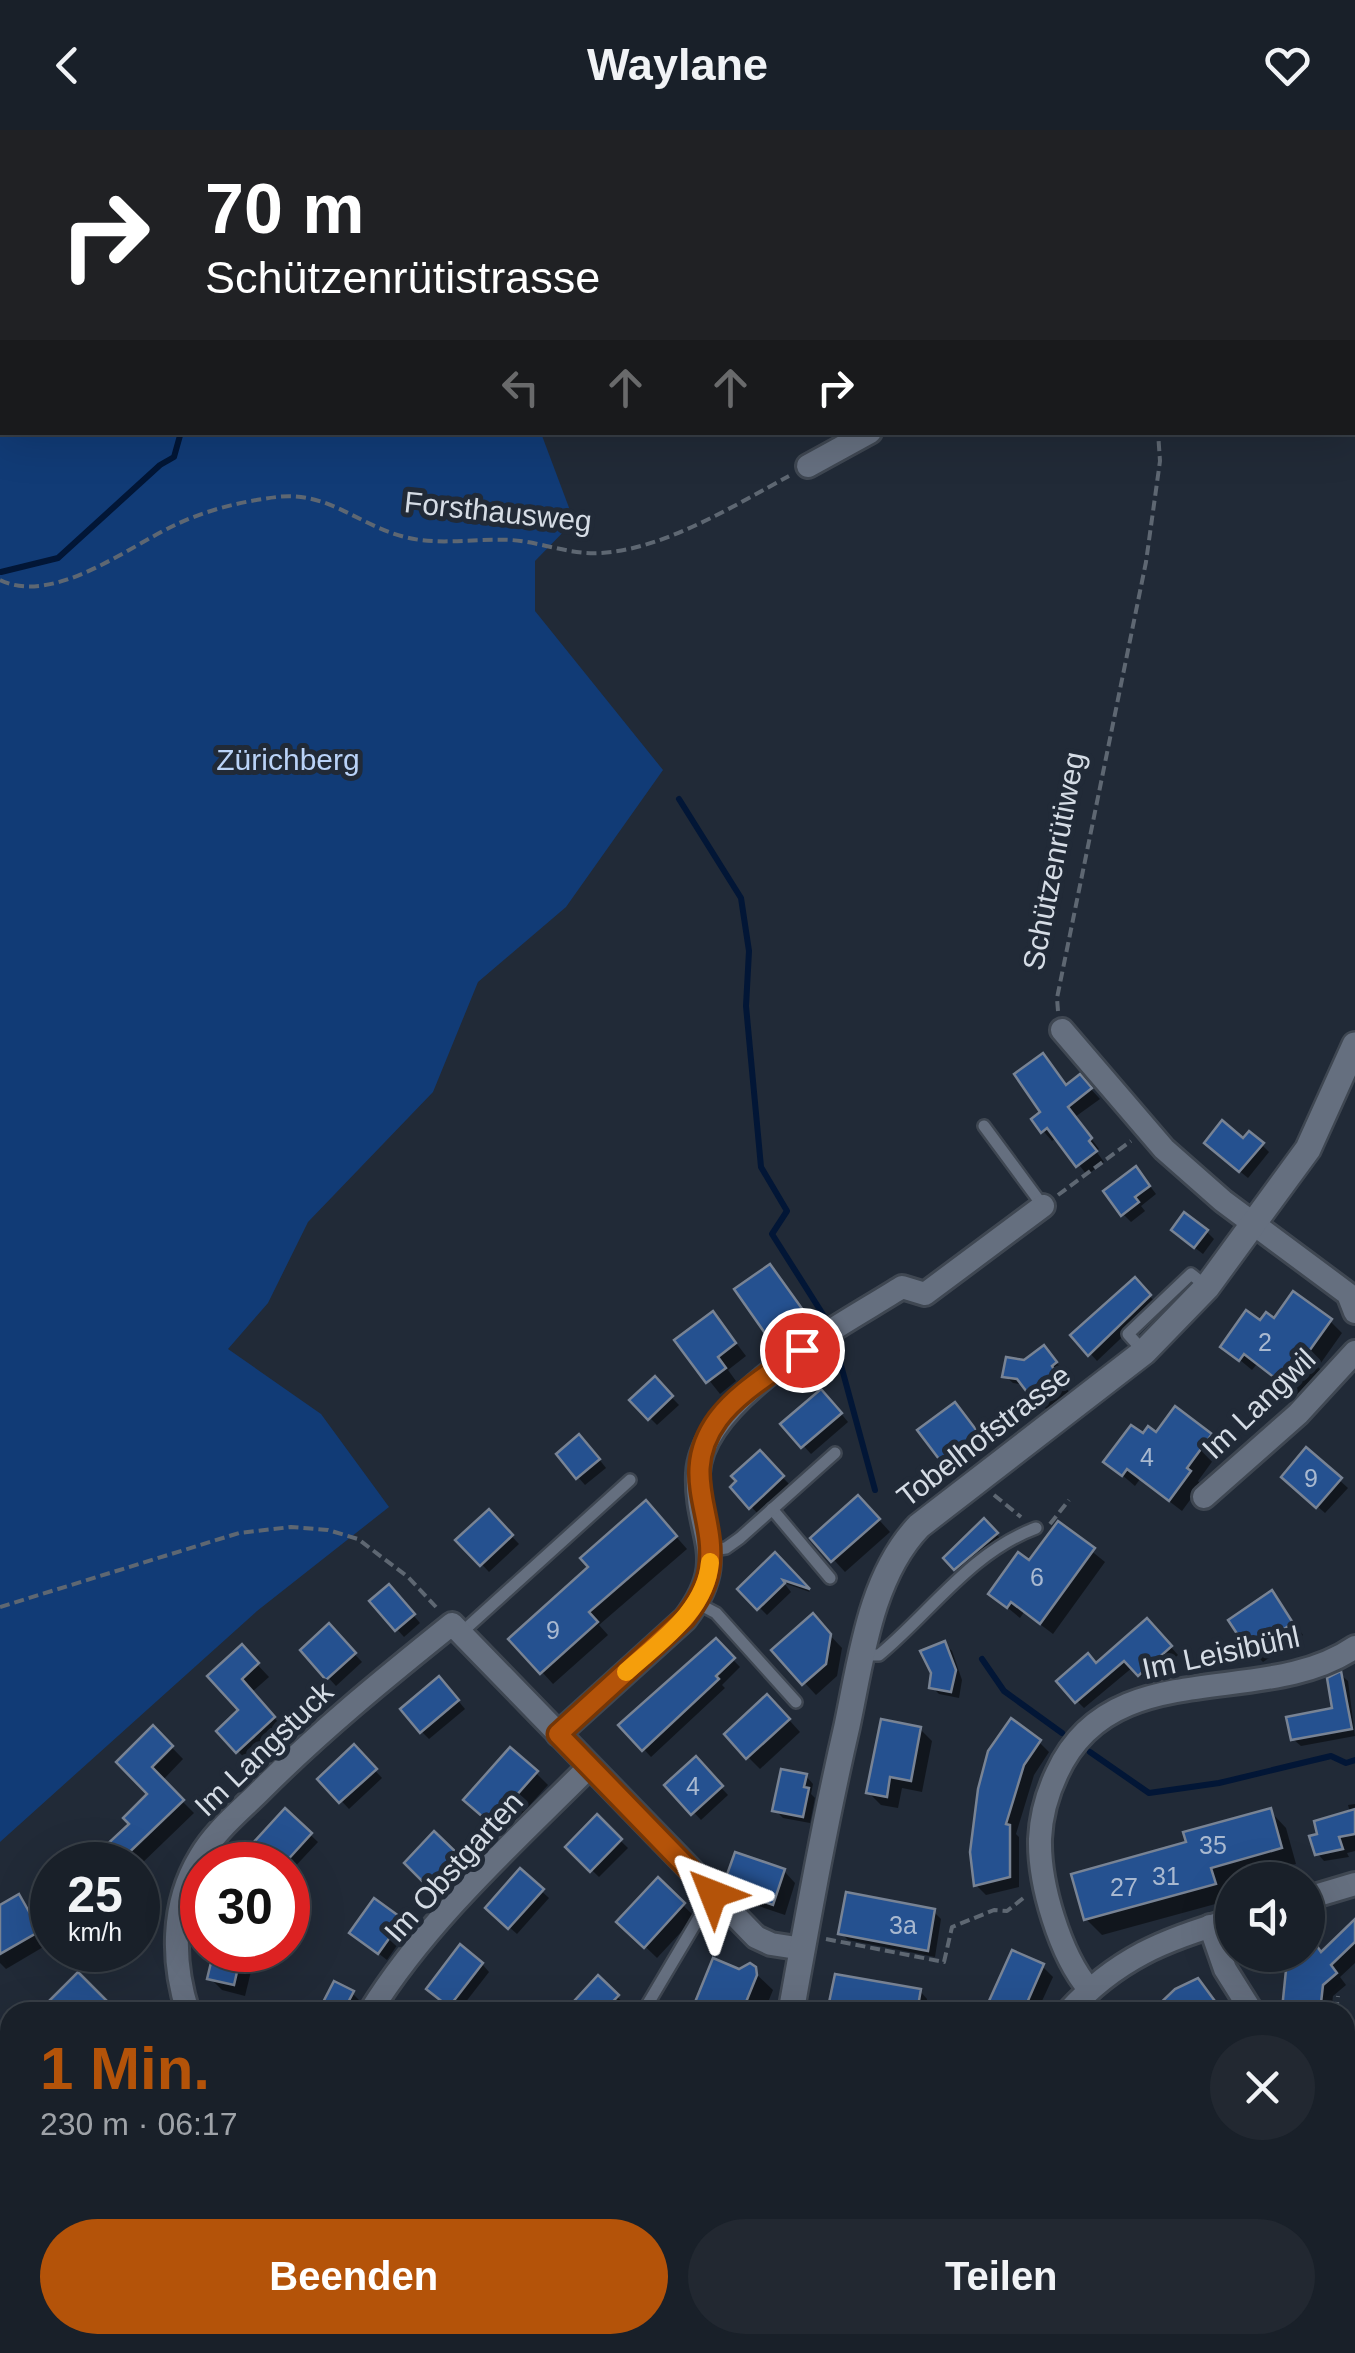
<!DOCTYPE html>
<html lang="de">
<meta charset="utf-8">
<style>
:root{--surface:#192029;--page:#222831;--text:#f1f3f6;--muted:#9fa3a8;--line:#373e46;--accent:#b45309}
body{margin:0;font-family:Arial,sans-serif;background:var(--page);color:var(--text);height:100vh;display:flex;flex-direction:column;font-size:38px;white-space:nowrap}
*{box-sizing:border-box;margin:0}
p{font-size:32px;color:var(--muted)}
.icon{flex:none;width:55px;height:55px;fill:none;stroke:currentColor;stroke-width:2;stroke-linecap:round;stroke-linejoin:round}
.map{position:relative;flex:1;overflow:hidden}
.details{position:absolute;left:0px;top:1872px;width:1355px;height:352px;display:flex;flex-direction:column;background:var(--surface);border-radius:30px 30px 0 0;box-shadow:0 10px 40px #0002,0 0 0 2px var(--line)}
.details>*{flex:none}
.guide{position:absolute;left:0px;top:0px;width:1355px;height:305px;box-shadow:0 10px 40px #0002,0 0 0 2px var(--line);background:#202124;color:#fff;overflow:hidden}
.buttons{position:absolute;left:1215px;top:1732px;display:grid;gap:20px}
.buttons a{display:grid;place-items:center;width:110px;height:110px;border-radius:50%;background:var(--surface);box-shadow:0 10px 40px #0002,0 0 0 2px var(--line);font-size:50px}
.speed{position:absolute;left:30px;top:1712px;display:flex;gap:20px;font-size:50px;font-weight:700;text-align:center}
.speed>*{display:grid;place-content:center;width:130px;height:130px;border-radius:50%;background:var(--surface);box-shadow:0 10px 40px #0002,0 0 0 2px var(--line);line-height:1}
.speed small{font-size:25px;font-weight:400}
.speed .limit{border:15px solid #d22;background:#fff;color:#111}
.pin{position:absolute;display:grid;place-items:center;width:85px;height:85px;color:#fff;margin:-42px;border:5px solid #fff;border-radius:50%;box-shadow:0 2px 10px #0007}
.me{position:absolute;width:110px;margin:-55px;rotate:315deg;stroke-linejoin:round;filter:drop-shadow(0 0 8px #0008)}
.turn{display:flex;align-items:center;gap:35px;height:210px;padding:0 40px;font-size:45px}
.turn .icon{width:130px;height:130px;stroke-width:2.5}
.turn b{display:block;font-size:70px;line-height:85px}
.lanes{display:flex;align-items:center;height:95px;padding:0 40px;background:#0003;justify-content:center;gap:50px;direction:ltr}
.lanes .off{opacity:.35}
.round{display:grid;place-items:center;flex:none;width:105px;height:105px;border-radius:52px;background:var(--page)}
.head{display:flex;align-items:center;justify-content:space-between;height:170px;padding:0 40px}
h1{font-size:60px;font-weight:600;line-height:75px;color:var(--accent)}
.cta{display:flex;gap:20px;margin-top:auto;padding:20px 40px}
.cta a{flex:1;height:115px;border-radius:60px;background:var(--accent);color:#fff;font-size:40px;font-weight:600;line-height:115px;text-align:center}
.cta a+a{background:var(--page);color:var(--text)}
header{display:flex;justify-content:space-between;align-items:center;height:130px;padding:0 40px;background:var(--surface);font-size:45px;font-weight:600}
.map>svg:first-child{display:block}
</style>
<header><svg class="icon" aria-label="back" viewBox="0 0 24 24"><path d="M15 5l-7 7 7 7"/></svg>Waylane<svg class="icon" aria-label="heart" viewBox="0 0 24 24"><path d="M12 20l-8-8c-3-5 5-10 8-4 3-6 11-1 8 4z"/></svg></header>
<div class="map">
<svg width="1355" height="2223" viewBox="0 0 1355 2223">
<rect width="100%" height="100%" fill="#212a37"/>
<!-- green -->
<path fill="#113b76" d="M0 0H733L2 2V302L541 303 574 391 535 431V481L663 640 566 777 478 852 433 962 308 1092 268 1173 228 1219 321 1284 389 1377 257 1481 0 1712Z"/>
<!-- shadow -->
<g fill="#0007">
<path d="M1148 0H1174L1176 2H1150Z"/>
<path d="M1043 926 1067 957H1089L1100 969 1075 987 1099 1019 1096 1021 1104 1032 1087 1045 1057 1007 1052 1011 1034 990 1044 982Z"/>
<path d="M1244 1011 1262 1015 1269 1022 1248 1048 1214 1020Z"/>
<path d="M1143 1047 1156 1064 1141 1076 1145 1081 1131 1092 1123 1084Z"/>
<path d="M1207 1102 1214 1109 1203 1124 1181 1107Z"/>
<path d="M769 1137 813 1193 781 1216 769 1204Z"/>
<path d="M1135 1150 1157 1174 1097 1231 1074 1205Z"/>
<path d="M1330 1191 1342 1203 1318 1237 1322 1241 1302 1269 1257 1234 1252 1240 1223 1216 1261 1193Z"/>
<path d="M724 1197 746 1226 728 1240 736 1251 720 1264 678 1211Z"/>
<path d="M1051 1225 1063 1241 1058 1244 1069 1262 1046 1279 1025 1255 1013 1253 1005 1246 1025 1232Z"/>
<path d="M654 1249 679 1275 657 1295 632 1270Z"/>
<path d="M829 1269 848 1292 811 1324 784 1294Z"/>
<path d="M966 1287 990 1318 956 1344 921 1300Z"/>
<path d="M1156 1306H1210L1222 1318 1198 1351 1201 1355 1182 1381 1140 1349 1135 1356 1107 1332 1143 1307Z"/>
<path d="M587 1314 606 1338 585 1355 578 1347Z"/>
<path d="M1307 1321 1348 1358 1325 1383 1292 1354Z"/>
<path d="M759 1323 790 1355 758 1384 733 1357Z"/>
<path d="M870 1380 890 1402 845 1442 814 1408Z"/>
<path d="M489 1382 519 1414 489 1442 459 1410Z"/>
<path d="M658 1386 687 1419 599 1495 608 1505 553 1554 512 1509 591 1437Z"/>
<path d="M984 1392 1004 1412 963 1446 946 1428Z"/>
<path d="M1058 1394 1105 1432 1053 1504 1024 1482 1020 1488 991 1464 1030 1433Z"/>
<path d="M775 1426 810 1462 784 1453 791 1462 767 1485 741 1459Z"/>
<path d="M1272 1464 1303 1505 1263 1532 1251 1520Z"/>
<path d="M396 1465 420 1493 404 1507 373 1472Z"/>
<path d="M329 1497 362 1532 336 1556 303 1520Z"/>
<path d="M1154 1498 1178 1525 1147 1552 1133 1537 1084 1578 1077 1571 1097 1535Z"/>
<path d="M824 1499 842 1518 837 1546 816 1565 775 1521Z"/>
<path d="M715 1511 740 1537 722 1555 725 1558 651 1627 622 1595Z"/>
<path d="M945 1514 952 1521 962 1550 959 1568 939 1564 932 1557Z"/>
<path d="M242 1518 269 1547 252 1562 285 1600 249 1633 238 1621Z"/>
<path d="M1340 1544 1348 1551 1355 1606 1301 1616 1293 1609 1335 1580Z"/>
<path d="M446 1556 465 1579 429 1609 421 1601Z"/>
<path d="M779 1579 800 1602 760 1639 748 1627Z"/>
<path d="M153 1598 183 1629 162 1651 194 1683 138 1737 94 1735 133 1694 151 1664Z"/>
<path d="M920 1599 932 1611 922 1662 902 1658 898 1678 881 1675 869 1663Z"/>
<path d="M1039 1612 1049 1622 1034 1645 1016 1704 1019 1707V1757L986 1765 976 1755 980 1660Z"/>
<path d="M354 1618 382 1648 349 1679 321 1649Z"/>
<path d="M695 1630 728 1665 701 1690 668 1655Z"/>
<path d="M536 1643 548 1655 504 1704 478 1682Z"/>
<path d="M806 1646 813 1654 811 1664 815 1668 810 1693 783 1688 775 1680Z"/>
<path d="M1355 1674V1721L1347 1723 1349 1727 1324 1731 1317 1723 1350 1683 1348 1675Z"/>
<path d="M285 1681 318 1712 289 1743 288 1735H280Z"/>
<path d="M1270 1681 1286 1698 1296 1734 1232 1750 1226 1754 1230 1770 1102 1805 1086 1789 1189 1714Z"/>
<path d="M597 1688 628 1718 599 1747 568 1717Z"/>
<path d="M434 1704 466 1736 439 1764 407 1733Z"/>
<path d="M784 1741 795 1753 785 1785 747 1772 727 1752Z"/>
<path d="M520 1742 549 1768 517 1804 488 1778Z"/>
<path d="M658 1751 695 1787 657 1828 620 1792Z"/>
<path d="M138 1753 157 1774 151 1779 157 1785 146 1796 138 1788Z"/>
<path d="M18 1767 30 1779 50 1813 6 1839 0 1833V1778Z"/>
<path d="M934 1782 941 1789 935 1827 848 1810 841 1803Z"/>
<path d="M401 1791 409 1798 387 1830 352 1803Z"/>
<path d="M1355 1798V1833L1340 1847 1346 1855 1333 1866 1331 1882H1289L1285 1878 1308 1818 1313 1814 1323 1824Z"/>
<path d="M217 1820H250L255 1825 245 1866 222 1860 210 1848Z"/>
<path d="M1013 1823 1042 1836 1053 1847 1037 1882H985Z"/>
<path d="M714 1831 739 1842 749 1837 773 1860 764 1882H694Z"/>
<path d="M482 1834 489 1842 458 1882 437 1866Z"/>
<path d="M837 1847 920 1861 927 1869 925 1882H829Z"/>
<path d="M598 1849 629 1878 625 1882H567Z"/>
<path d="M335 1854 352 1863 364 1875 361 1882H321Z"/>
<path d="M8 1938 10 1940V2007L0 1990V1943Z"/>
<path d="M1355 1940V1978L1349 1963Z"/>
<path d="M1355 2106V2157L1345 2151V2114Z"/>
<path d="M1 2116 10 2126 9 2158 0 2149Z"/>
<path d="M1355 2203V2223H1325L1337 2215H1345V2210Z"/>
<path d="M43 2215H79L86 2223H42Z"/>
<path d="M419 2215H458L455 2223H431Z"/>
<path d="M497 2215H518L540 2223H494Z"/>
<path d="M711 2215H746L745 2223H711Z"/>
<path d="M832 2215H907L905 2223H830Z"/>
<path d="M1009 2215H1055L1061 2223H997Z"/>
</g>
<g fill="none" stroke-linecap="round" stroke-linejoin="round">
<!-- stream -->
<g stroke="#021636" stroke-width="6">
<path d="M589 2 593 0"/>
<path d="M0 202 2 200"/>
<path d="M203 302H219"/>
<path d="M1 442 58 428 160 335 174 327 181 302"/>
<path d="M679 669 741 768 749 821 746 876 761 1037 787 1081 772 1104 824 1186"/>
<path d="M836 1217 875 1360"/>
<path d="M982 1529 1004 1561 1062 1603"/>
<path d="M1090 1622 1149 1663 1219 1653 1331 1626 1346 1633 1355 1630"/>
</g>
</g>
<!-- building -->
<g fill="#255190" stroke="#788394" stroke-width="2.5">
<path d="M1043 923 1066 955 1080 944 1092 958 1068 977 1092 1008 1089 1011 1097 1021 1076 1037 1047 998 1041 1003 1031 989 1040 982 1014 944Z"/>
<path d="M1222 990 1243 1008 1249 1001 1264 1013 1239 1042 1204 1013Z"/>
<path d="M1136 1036 1150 1056 1135 1067 1139 1072 1121 1086 1103 1061Z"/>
<path d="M1184 1082 1208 1100 1194 1118 1171 1100Z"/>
<path d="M770 1134 803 1180 767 1206 734 1159Z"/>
<path d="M1135 1147 1151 1165 1088 1226 1070 1205Z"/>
<path d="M1293 1161 1332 1189 1307 1224 1311 1227 1289 1259 1244 1224 1239 1231 1220 1217 1246 1180 1260 1190 1266 1182 1274 1188Z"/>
<path d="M713 1181 736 1213 718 1227 726 1238 706 1253 674 1210Z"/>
<path d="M1044 1215 1057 1232 1052 1236 1063 1253 1036 1274 1017 1249 1002 1247 1006 1227 1024 1230Z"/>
<path d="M655 1246 673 1266 648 1290 629 1270Z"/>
<path d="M821 1259 842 1283 801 1318 780 1294Z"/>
<path d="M955 1272 980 1305 942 1333 917 1300Z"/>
<path d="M1175 1276 1212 1304 1187 1338 1191 1341 1169 1371 1127 1339 1122 1346 1103 1332 1131 1295 1143 1303 1148 1296 1156 1302Z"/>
<path d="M579 1304 600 1329 576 1349 556 1324Z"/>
<path d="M1306 1317 1342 1348 1316 1378 1281 1347Z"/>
<path d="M760 1320 784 1346 749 1379 730 1357 736 1351 731 1346Z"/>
<path d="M858 1365 880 1389 831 1432 810 1408Z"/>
<path d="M646 1370 677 1406 589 1482 598 1492 540 1544 508 1509 588 1437 580 1428Z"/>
<path d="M489 1379 513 1405 480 1436 455 1410Z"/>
<path d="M984 1388 998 1403 954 1440 943 1428Z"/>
<path d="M1058 1391 1095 1418 1040 1494 1011 1472 1007 1478 988 1464 1018 1422 1029 1430Z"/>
<path d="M775 1422 810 1459 783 1450 785 1453 757 1480 737 1459Z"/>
<path d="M389 1454 415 1484 395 1501 369 1471Z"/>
<path d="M1272 1460 1293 1493 1249 1522 1228 1490Z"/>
<path d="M813 1483 831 1504 826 1534 802 1555 771 1520Z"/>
<path d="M1147 1488 1172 1516 1138 1546 1124 1531 1075 1573 1056 1551 1088 1523 1096 1533Z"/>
<path d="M329 1493 356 1523 326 1550 300 1520Z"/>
<path d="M716 1508 735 1528 716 1546 719 1549 642 1621 618 1595Z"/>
<path d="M945 1511 956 1540 951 1562 929 1558 931 1543 920 1521Z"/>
<path d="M242 1514 259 1533 242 1549 275 1587 236 1623 216 1601 238 1580 207 1546Z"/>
<path d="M1341 1541 1352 1599 1291 1610 1286 1587 1332 1578 1327 1548Z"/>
<path d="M439 1546 459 1570 420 1603 400 1579Z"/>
<path d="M767 1564 790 1589 746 1629 724 1604Z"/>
<path d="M1011 1588 1041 1610 1024 1635 1006 1694 1010 1695V1747L974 1756 970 1722 978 1659 988 1621Z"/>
<path d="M881 1589 921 1597 911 1651 890 1647 887 1667 866 1663Z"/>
<path d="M153 1595 173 1616 152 1637 184 1670 116 1735H85L129 1694 123 1688 147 1664 116 1632Z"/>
<path d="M354 1614 377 1639 339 1673 317 1649Z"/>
<path d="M510 1617 538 1641 491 1694 463 1670Z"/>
<path d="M696 1626 723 1656 691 1685 664 1655Z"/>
<path d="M781 1639 807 1644 804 1657 809 1658 803 1687 772 1681Z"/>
<path d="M285 1678 312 1703 283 1735H277L253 1713Z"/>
<path d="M1271 1678 1282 1718 1211 1738 1216 1754 1084 1790 1071 1744 1186 1712 1183 1702Z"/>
<path d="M1355 1679V1704L1339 1707 1343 1719 1315 1725 1309 1706 1317 1704 1314 1691Z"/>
<path d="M597 1684 622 1709 590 1742 565 1717Z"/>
<path d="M434 1701 461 1727 430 1759 404 1733Z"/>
<path d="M735 1722 785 1739 773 1775 732 1761 724 1753Z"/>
<path d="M520 1738 544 1759 508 1799 485 1778Z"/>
<path d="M658 1747 685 1773 644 1818 616 1792Z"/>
<path d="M846 1762 935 1779 928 1821 838 1804Z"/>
<path d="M19 1764 40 1801 0 1824V1775Z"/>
<path d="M374 1768 403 1789 378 1824 349 1803Z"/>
<path d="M1355 1789V1812L1331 1835 1337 1843 1323 1855 1320 1882 1282 1879 1286 1840 1295 1825H1308V1803L1321 1822Z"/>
<path d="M460 1814 483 1833 449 1877 426 1859Z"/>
<path d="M214 1820H242L234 1855 207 1849Z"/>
<path d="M1012 1820 1044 1834 1023 1882H984Z"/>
<path d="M713 1828 739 1839 750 1833 756 1837 757 1845 742 1882H691Z"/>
<path d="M78 1842 118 1882H59L48 1872Z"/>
<path d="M835 1844 921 1859 917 1882H827Z"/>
<path d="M598 1845 619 1865 603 1882H564Z"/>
<path d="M1198 1848 1223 1882H1151L1175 1859Z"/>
<path d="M334 1851 354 1861 343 1882H318Z"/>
</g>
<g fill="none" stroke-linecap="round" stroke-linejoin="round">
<defs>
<g id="lane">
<path d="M984 996 1043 1076"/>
<path d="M1144 1222 1128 1204 1191 1144 1206 1156"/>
<path d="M772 1379 830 1448"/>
<path d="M711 1420 726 1418 740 1408 835 1323"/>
<path d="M697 1473 716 1483 796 1572"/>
<path d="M461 1503 630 1350"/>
<path d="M862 1525H879C930 1483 971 1422 1036 1398"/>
<path d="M643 1882 713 1764"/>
<path d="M1122 2215 1135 2223"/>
<path d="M1242 2223 1254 2215"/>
</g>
<g id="street">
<path d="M1317 2 1319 0"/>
<path d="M808 336 870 302"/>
<path d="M1062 900 1164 1019 1223 1071 1348 1164 1355 1182"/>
<path d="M1204 1367 1298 1284 1355 1222"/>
<path d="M558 1604 685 1489C732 1427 695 1406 698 1343 702 1267 844 1194 902 1157L925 1164 1043 1076"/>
<path d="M1308 1768 1355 1754"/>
<path d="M1210 1796 1225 1839 1252 1882"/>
<path d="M1089 1859C1060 1825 1039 1754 1040 1709 1041 1685 1047 1664 1057 1643 1112 1522 1264 1580 1355 1517"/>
<path d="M188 1882C172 1832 171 1775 200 1727 215 1701 240 1681 261 1660 321 1600 386 1547 452 1494L756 1807 771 1814 803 1819"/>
<path d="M370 1882C427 1790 512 1714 588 1638"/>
<path d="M1068 1882C1116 1829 1165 1809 1232 1790"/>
<path d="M0 2070 10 2083"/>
<path d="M0 2184H10"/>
<path d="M104 2215 105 2223"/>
<path d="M311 2215 355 2223"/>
<path d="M577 2223 578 2215"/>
<path d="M930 2223 934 2215"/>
</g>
<g id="secondary">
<path d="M791 1882C808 1787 825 1691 847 1596 861 1530 870 1447 919 1396L1144 1222 1207 1157 1308 1019 1355 915"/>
<path d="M778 2223 779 2215"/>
</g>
</defs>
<!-- lane casing -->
<use href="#lane" stroke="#3f4752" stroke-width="16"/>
<!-- street casing -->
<use href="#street" stroke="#3f4752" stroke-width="28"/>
<!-- secondary casing -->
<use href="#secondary" stroke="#3f4752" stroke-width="30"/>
<!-- path -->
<g stroke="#5e6772" stroke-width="4" stroke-dasharray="10 5" stroke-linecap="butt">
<path d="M116 2 127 0"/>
<path d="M0 35 2 34"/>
<path d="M0 450C53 476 128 417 175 395 206 380 243 371 277 367 329 361 357 395 405 407 439 416 475 408 511 410 541 412 570 425 600 423 663 420 735 375 789 346"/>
<path d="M1058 881 1057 868 1146 432 1160 331 1158 302"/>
<path d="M1058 1065 1131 1011"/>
<path d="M994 1365 1021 1387"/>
<path d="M1050 1394 1069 1370"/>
<path d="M0 1477 239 1403 291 1397 328 1400 358 1409 408 1447 436 1477"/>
<path d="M826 1809 944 1832 952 1797 994 1780 1007 1781 1026 1766"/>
<path d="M1336 1882 1338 1866"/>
<path d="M1345 2035 1355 2030"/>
<path d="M1345 2169 1355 2171"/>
</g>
<!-- lane -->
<use href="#lane" stroke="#656f7f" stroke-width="11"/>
<!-- street -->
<use href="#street" stroke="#656f7f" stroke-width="22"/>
<!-- secondary -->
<use href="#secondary" stroke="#656f7f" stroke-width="25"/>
</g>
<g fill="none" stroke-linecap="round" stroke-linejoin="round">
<defs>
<path id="route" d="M713 1764 558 1604 685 1488C696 1474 706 1458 709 1440 718 1386 677 1345 718 1289 739 1261 775 1241 802 1220"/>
</defs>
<!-- route casing -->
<use href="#route" stroke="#753606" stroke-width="25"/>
<!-- route -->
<use href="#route" stroke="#b45309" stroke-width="18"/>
<!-- slow -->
<path stroke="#f59e0b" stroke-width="18" d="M626 1542C659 1512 706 1481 710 1432"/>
</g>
<g text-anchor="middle" stroke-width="10" stroke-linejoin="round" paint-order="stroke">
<!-- number labels -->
<g font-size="25" fill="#a9b9d0">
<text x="1265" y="1221">2</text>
<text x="1147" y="1336">4</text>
<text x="1311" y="1357">9</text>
<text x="1037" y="1456">6</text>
<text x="553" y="1509">9</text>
<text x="693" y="1665">4</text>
<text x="1213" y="1724">35</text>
<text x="1166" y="1755">31</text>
<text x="1124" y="1766">27</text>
<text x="903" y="1804">3a</text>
</g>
<!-- street labels -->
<g font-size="30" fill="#d5dce5" stroke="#212a37">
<text transform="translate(498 382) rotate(6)" y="10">Forsthausweg</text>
<text transform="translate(1054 731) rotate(-79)" y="10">Schützenrütiweg</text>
<text transform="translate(1259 1274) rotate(-44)" y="10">Im Langwil</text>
<text transform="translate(984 1306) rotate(-38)" y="10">Tobelhofstrasse</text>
<text transform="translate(1221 1523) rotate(-12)" y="10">Im Leisibühl</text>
<text transform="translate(264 1619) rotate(-44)" y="10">Im Langstuck</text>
<text transform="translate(454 1737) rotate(-48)" y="10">Im Obstgarten</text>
</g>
<!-- park labels -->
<g font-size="30" fill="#bad3f8" stroke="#212a37">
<text x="288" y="640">Zürichberg</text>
</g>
</g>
</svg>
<div class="buttons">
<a><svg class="icon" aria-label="sound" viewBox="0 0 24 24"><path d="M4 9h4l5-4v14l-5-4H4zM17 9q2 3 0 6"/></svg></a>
</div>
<div class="speed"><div>25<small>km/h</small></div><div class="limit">30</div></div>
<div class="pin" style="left:802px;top:1220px;background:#d93025"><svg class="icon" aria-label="arrive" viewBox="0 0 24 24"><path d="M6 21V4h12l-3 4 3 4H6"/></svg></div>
<svg class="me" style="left:713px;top:1764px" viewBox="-20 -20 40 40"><path d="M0-17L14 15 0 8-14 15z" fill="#b45309" stroke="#fff" stroke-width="4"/></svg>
<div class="guide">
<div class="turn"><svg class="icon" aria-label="right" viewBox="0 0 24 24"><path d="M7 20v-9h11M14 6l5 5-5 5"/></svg><div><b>70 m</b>Schützenrütistrasse</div></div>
<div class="lanes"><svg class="icon off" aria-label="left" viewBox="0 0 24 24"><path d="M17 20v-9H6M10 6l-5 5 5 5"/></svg><svg class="icon off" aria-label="ahead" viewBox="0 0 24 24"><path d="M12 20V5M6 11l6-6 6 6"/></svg><svg class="icon off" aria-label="ahead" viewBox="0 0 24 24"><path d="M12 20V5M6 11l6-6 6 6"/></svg><svg class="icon" aria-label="right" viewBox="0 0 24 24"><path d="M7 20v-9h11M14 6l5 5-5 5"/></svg></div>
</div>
<section class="details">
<div class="head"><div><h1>1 Min.</h1><p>230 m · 06:17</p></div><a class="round"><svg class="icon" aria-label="close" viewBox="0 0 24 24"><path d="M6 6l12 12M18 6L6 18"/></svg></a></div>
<div class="cta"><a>Beenden</a><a>Teilen</a></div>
</section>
</div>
